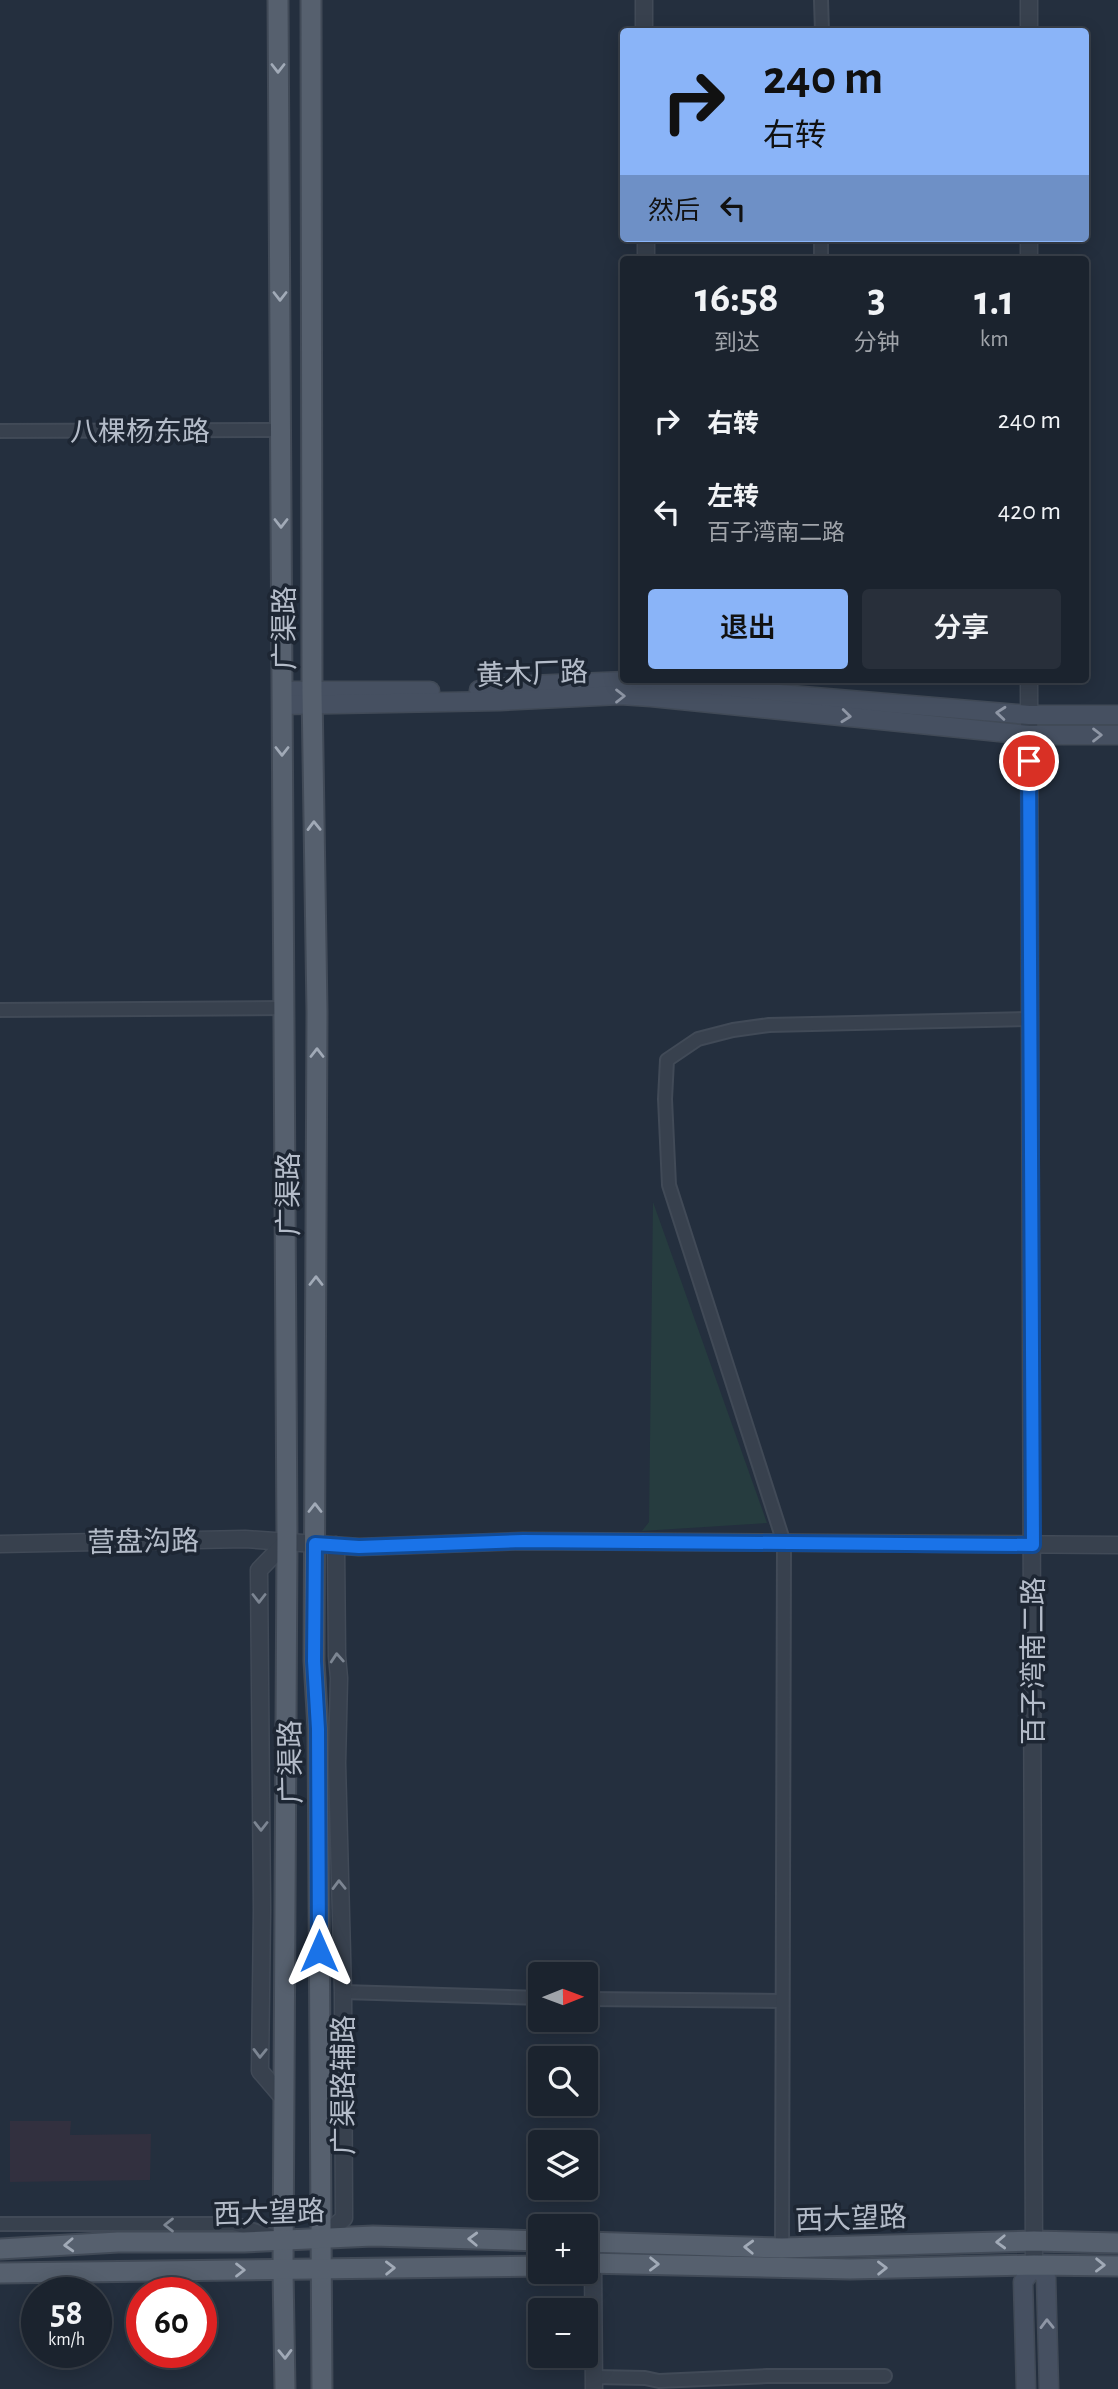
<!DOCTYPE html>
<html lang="zh">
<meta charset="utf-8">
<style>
:root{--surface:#1b232e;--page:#282f3a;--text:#f1f3f6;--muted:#a0a4aa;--line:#39404a;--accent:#8ab4f8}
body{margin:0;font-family:"Alegreya Sans","Noto Sans SC",sans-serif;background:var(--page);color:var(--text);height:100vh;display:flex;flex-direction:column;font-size:26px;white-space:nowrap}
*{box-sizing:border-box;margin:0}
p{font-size:23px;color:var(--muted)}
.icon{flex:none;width:38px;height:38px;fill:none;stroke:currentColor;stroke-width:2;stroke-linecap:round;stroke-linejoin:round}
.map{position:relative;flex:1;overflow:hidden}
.sheet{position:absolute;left:620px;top:256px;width:469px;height:427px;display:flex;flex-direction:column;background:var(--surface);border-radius:7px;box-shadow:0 4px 18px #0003,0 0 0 2px var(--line)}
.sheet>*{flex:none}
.top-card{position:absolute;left:620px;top:28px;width:469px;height:214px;border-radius:7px;box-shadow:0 4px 18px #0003,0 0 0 2px var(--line);background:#8ab4f8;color:#111;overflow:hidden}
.needle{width:46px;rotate:89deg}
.buttons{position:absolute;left:528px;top:1962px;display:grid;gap:14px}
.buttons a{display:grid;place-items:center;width:70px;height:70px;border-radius:7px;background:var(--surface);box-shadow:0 4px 18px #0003,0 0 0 2px var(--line);font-size:35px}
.speed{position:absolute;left:21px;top:2277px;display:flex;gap:14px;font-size:35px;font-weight:700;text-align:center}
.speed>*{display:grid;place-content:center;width:91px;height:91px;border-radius:50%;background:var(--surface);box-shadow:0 4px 18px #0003,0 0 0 2px var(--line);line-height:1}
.speed small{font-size:18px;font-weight:400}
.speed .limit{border:10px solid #d22;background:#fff;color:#111}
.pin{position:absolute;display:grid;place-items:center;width:60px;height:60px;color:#fff;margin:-30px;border:4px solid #fff;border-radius:50%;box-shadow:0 2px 7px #0007}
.me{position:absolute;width:77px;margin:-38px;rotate:0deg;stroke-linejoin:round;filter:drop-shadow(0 0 5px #0008)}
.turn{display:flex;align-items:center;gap:24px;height:147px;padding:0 28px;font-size:32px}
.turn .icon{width:91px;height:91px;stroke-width:2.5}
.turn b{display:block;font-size:49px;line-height:60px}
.then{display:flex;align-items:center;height:66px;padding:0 28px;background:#0003;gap:14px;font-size:26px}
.eta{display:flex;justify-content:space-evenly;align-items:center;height:119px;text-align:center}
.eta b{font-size:42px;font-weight:600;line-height:49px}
.primary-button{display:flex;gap:14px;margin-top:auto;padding:14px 28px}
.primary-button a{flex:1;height:80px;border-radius:7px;background:var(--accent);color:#111;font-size:28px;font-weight:600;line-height:80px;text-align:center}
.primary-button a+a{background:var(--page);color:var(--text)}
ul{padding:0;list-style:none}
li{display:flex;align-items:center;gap:21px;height:91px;padding:0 28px}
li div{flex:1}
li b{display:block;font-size:26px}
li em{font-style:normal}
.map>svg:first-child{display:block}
</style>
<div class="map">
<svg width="1118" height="2389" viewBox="0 0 1118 2389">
<rect width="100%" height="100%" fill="#242f3e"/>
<!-- medical -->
<path fill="#32303f" d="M10 2121H71L70 2135 151 2134 150 2180 10 2182Z"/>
<!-- green -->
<path fill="#263c3f" d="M653 1202 767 1523 642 1531 649 1522Z"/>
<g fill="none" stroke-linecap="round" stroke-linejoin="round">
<defs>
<g id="minor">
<path d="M821 0 822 32"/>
<path d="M821 238V259"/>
<path d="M0 431 280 430"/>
<path d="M0 1010 284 1008"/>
<path d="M343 1992 541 1998"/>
<path d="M586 1999 781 2001"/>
<path d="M0 2224H234L273 2236"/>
<path d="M782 2248 784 1543 669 1185 665 1099 667 1060 698 1039 733 1030 769 1025 1030 1019"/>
<path d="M595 2377 645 2378 659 2381 767 2376H885"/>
</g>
<g id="tertiary">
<path d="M644 0V32"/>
<path d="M1029 32V0"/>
<path d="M646 238V259"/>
<path d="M1029 238V259"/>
<path d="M1029 679 1034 2265"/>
<path d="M0 1544 245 1539 359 1547 523 1541 1118 1545"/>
<path d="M284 2099 260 2071 262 1910 259 1570 287 1541"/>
<path d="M322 2116 332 2091V2067"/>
<path d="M322 2238 344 2218 343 1992 337 1763 339 1678 337 1656 336 1545"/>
<path d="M593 2263 594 2389"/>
</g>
<g id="secondary">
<path d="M479 690 531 685 627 681 1029 715H1118"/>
<path d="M282 691H430"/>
<path d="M282 705 500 701 620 695 651 697 1029 735H1118"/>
<path d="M1026 2389 1023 2282 1034 2265 1046 2277 1049 2389"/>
</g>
<g id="primary">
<path d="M278 0 287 1541 283 2270 285 2389"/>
<path d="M311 0 312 691 317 1012 314 1661 318 1729 322 2389"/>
<path d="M586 2242 782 2248 1034 2241 1118 2243"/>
<path d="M0 2249 118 2242H244L373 2236 541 2241"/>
<path d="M586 2263 850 2269 1034 2265 1118 2266"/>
<path d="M0 2273 541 2266"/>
</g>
</defs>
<!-- minor casing -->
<use href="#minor" stroke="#414a57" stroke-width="16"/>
<!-- tertiary casing -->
<use href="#tertiary" stroke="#414a57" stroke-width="19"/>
<!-- secondary casing -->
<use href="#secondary" stroke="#414a57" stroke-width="21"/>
<!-- primary casing -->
<use href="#primary" stroke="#414a57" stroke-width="23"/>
<!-- minor -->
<use href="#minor" stroke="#38414e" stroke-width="12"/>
<!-- tertiary -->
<use href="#tertiary" stroke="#38414e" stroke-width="16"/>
<!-- secondary -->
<use href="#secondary" stroke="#465061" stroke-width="18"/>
<!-- primary -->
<use href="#primary" stroke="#56606e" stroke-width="19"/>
</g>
<!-- one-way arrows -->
<defs><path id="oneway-chevron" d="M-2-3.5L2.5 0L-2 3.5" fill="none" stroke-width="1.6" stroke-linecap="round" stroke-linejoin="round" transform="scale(1.75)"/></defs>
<g stroke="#a1aab7">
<use href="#oneway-chevron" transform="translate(278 68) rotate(90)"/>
<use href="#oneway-chevron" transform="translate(280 296) rotate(90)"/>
<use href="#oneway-chevron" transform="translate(281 523) rotate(90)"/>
<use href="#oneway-chevron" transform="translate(282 751) rotate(90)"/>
<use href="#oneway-chevron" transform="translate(314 826) rotate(-91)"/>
<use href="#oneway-chevron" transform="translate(317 1053) rotate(-90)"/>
<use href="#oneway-chevron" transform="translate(316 1281) rotate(-90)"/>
<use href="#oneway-chevron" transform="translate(315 1508) rotate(-90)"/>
<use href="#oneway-chevron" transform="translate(473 2239) rotate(-178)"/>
<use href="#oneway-chevron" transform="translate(1001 2242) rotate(178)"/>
<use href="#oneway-chevron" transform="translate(69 2245) rotate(177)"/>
<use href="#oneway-chevron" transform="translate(749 2247) rotate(-178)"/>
<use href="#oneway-chevron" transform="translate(654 2264) rotate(1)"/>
<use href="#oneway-chevron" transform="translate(1100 2265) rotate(1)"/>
<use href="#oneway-chevron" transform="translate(390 2268) rotate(-1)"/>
<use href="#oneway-chevron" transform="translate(882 2268) rotate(-1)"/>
<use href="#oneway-chevron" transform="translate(240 2270)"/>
<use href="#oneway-chevron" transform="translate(285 2354) rotate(89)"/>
</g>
<g stroke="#8e96a5">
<use href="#oneway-chevron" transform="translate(620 696)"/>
<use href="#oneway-chevron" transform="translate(1001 713) rotate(-175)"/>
<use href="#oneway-chevron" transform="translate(846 716) rotate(6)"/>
<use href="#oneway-chevron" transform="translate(1097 735)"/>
<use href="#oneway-chevron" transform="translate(1047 2324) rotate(-91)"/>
</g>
<g stroke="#7c8592">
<use href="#oneway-chevron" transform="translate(259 1598) rotate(90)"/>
<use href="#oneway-chevron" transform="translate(337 1658) rotate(-94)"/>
<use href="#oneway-chevron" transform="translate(261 1826) rotate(90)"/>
<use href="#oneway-chevron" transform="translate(339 1885) rotate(-91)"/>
<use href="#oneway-chevron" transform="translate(260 2053) rotate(91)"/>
<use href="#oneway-chevron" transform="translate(169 2225) rotate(-180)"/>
</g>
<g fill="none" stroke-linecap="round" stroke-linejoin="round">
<defs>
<path id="route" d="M319 1951 318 1729 314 1661 315 1544 359 1547 523 1541 1033 1545 1029 761"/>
</defs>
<!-- route casing -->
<use href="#route" stroke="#114b97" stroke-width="18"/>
<!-- route -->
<use href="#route" stroke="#1a73e8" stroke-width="12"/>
</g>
<g text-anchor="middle" stroke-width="7" stroke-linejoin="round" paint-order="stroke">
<!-- street labels -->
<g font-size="28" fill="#b4bcc9" stroke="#1d2633">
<text x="140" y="441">八棵杨东路</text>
<text transform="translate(284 628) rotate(-90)" y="10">广渠路</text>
<text transform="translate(532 673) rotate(-2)" y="10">黄木厂路</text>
<text transform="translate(288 1194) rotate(-90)" y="10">广渠路</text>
<text transform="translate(143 1541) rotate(-1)" y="10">营盘沟路</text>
<text transform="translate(1033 1661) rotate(-90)" y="10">百子湾南二路</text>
<text transform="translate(290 1762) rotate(-91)" y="10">广渠路</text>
<text transform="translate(343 2085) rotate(-90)" y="10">广渠路辅路</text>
<text transform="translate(269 2212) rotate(-2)" y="10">西大望路</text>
<text transform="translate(851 2218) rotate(-2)" y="10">西大望路</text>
</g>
</g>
</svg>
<div class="buttons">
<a><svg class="needle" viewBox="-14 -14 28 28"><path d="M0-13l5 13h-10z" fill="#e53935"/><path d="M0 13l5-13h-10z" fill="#a0a4aa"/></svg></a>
<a><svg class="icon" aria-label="search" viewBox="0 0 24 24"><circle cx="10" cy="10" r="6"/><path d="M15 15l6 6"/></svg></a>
<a><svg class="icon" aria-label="layers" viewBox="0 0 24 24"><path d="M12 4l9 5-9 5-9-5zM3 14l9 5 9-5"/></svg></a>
<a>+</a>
<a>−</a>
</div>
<div class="speed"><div>58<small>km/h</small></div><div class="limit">60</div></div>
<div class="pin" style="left:1029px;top:761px;background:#d93025"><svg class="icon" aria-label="arrive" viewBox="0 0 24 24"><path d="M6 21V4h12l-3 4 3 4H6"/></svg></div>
<svg class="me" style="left:319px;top:1951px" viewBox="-20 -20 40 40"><path d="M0-17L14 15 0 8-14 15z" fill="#1a73e8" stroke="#fff" stroke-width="4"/></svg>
<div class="top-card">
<div class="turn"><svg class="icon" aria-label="right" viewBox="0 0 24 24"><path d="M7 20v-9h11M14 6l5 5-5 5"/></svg><div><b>240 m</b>右转</div></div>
<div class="then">然后<svg class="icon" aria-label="left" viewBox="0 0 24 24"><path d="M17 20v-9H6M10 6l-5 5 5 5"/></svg></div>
</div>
<section class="sheet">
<div class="eta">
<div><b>16:58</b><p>到达</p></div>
<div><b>3</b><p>分钟</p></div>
<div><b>1.1</b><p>km</p></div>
</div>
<ul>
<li><svg class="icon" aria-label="right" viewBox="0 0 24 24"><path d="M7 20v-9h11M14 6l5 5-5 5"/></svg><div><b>右转</b></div><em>240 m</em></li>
<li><svg class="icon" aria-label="left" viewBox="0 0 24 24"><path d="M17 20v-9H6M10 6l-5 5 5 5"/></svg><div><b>左转</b><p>百子湾南二路</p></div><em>420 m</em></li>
</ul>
<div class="primary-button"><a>退出</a><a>分享</a></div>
</section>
</div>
